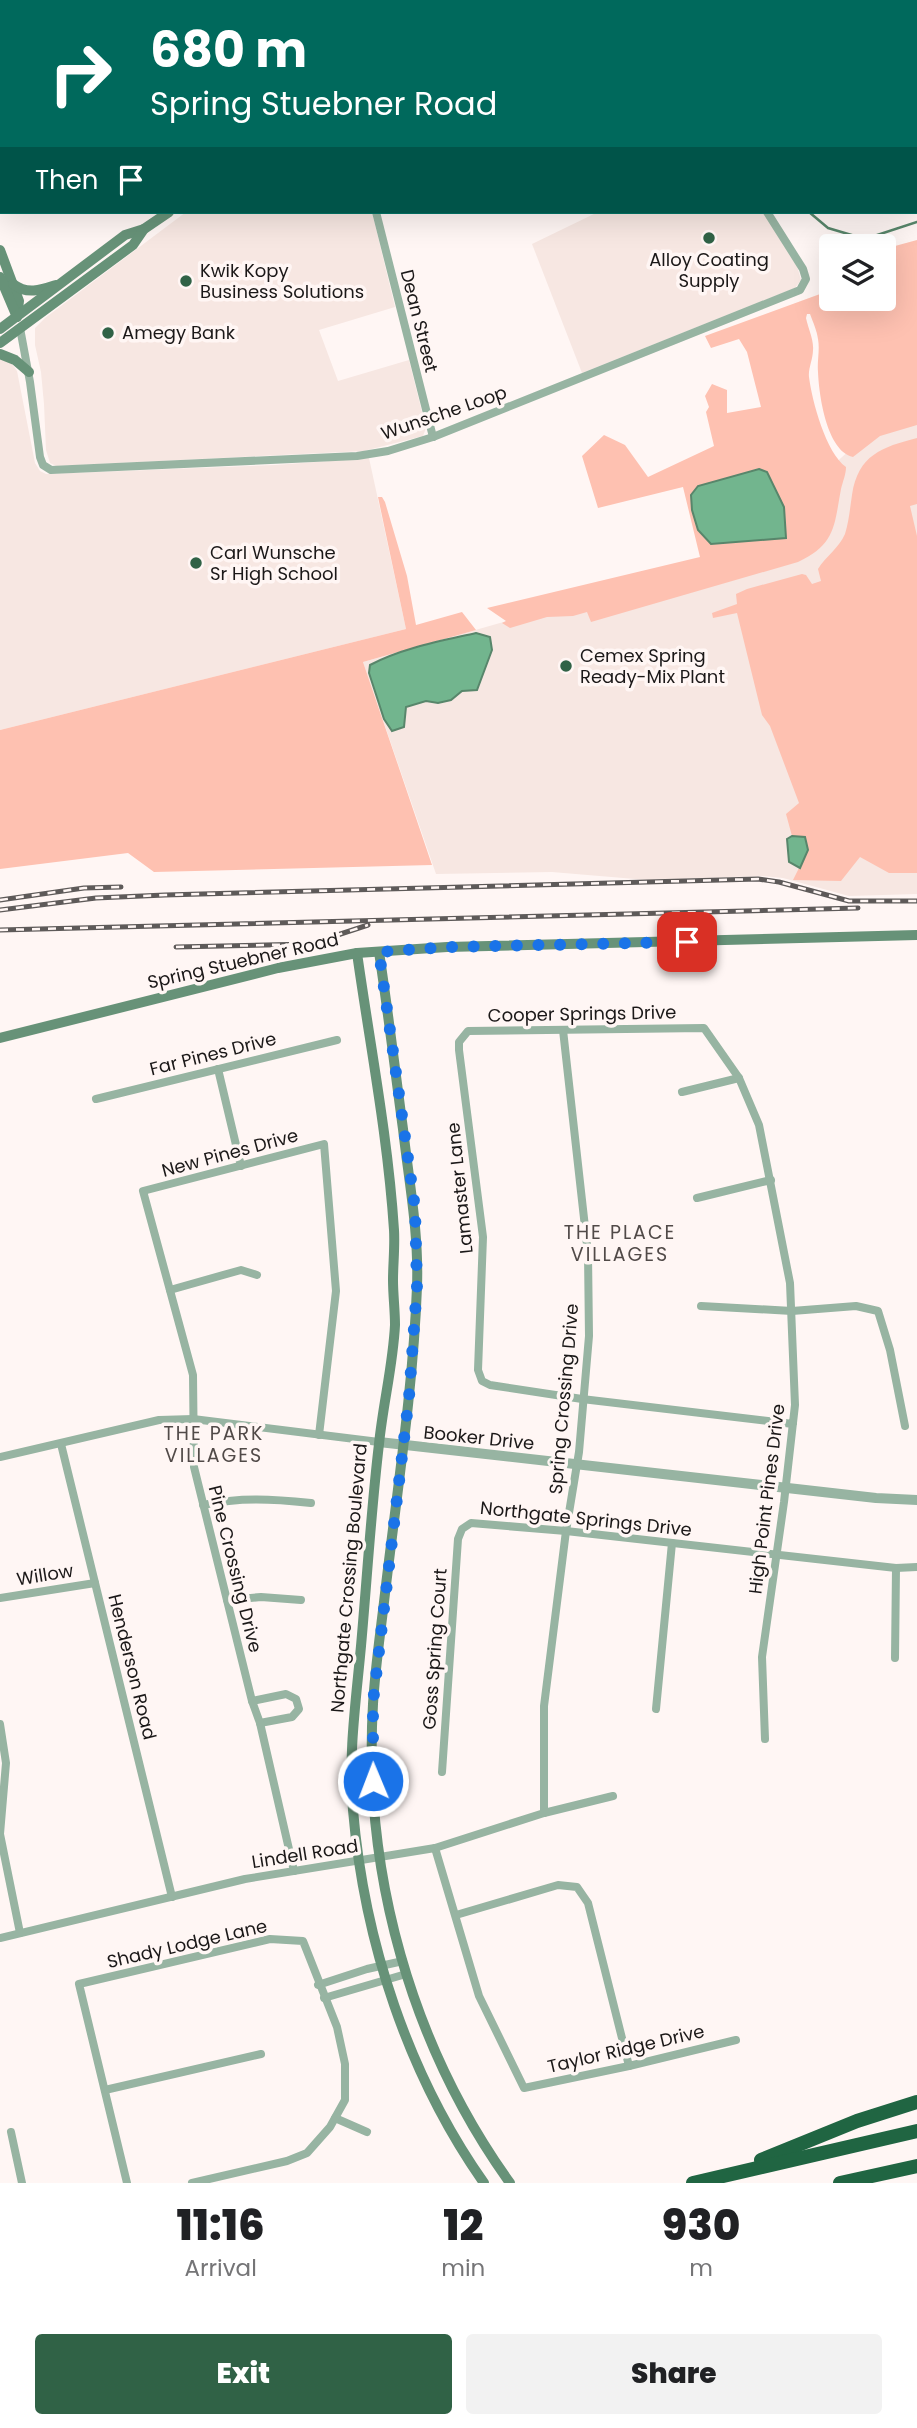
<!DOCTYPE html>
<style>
:root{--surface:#fff;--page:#f2f2f2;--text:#202124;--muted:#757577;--accent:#306246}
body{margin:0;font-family:Poppins,sans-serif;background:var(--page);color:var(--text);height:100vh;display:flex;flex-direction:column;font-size:26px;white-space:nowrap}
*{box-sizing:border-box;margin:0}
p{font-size:23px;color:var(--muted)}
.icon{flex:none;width:38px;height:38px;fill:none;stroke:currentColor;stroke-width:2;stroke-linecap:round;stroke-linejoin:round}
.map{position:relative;height:2183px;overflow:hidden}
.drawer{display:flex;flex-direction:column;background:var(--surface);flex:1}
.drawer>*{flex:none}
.banner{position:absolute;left:0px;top:0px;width:917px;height:214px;box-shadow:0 7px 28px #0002;background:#00695c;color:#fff;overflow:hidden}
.controls{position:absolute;left:819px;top:234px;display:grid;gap:14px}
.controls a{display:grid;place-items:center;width:77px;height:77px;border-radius:7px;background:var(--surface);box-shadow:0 7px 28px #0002;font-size:35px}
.pin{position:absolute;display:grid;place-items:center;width:60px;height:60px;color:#fff;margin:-30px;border-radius:14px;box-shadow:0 4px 10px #0006}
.me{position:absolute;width:77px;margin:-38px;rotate:359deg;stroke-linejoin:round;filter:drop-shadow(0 0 5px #0008)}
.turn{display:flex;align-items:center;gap:24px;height:147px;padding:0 35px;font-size:32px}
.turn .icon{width:91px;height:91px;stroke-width:2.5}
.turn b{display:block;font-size:49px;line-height:60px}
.then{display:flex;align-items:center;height:66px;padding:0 35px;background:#0003;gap:14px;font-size:26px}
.eta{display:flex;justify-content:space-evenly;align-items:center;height:119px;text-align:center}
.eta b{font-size:42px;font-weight:800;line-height:49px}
.button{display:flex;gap:14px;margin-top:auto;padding:14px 35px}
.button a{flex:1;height:80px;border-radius:7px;background:var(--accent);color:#fff;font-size:28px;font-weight:800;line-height:80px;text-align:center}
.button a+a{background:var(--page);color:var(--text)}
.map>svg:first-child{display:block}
</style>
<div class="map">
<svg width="917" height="2183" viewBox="0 0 917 2183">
<rect width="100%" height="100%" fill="#fff6f4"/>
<!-- built -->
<g fill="#f7e7e2">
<path d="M186 212H372L395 307 319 330 338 381 409 360 426 428 423 436 364 451 56 466 50 463 46 450 44 404 41 372 35 345V328L45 318Z"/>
<path d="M598 212H763L797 266 801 280 795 288 582 373 532 244Z"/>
<path d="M0 358 12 364 17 371 35 463 40 471 46 474 275 465 369 458 406 629 0 730Z"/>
<path d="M917 415V894L849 896 783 878 762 876 647 880 552 872 436 874 363 662 507 621 809 546 828 470 868 433Z"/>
</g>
<!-- green -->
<g fill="#fec1b1" fill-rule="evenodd">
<path d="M917 240V425L880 436 853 457C827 451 819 396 818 372 817 361 820 350 818 339 817 331 813 322 810 314H807L806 318C808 328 814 340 813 350 813 359 808 369 809 377 812 401 826 453 846 467 846 474 843 481 841 489 834 526 836 544 798 562L591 622 587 612 573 616 547 617 510 628 502 623 506 621 487 608 700 557 683 487 598 508 582 456 604 435 625 445 648 477 714 446 706 412 709 407 705 396 712 384 727 390V413L761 407 747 352 739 339 711 348 705 336 831 290V299H884V249ZM767 472 784 507 691 495Z"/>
<path d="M917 438V504L910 506 917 536V873H889L860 857 841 881 793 880 808 850 805 837 792 836 786 814 799 803 770 726 762 715 737 613 713 618 712 613 737 604 736 594 747 589 802 574 806 575 812 584 821 581 818 569C826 556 839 548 845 534 849 521 850 508 852 495 858 455 882 447 917 438Z"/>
<path d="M378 497H382L385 502 407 576 416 625 462 612 476 630 363 662 432 865 154 872 128 853 0 869V730L406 629Z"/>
</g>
<!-- water -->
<g fill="#72b58e" stroke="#58866b" stroke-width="2">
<path d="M759 469 767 472 784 507 786 538 711 544 698 530 692 510 691 495 698 486Z"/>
<path d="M476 633 490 637 492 650 477 690 462 691 451 700 438 703 426 701 406 707 404 727 392 731 384 719 369 673 370 665C402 648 441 641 476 633Z"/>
<path d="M792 836 805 837 808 850 800 868 789 862 787 839Z"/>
</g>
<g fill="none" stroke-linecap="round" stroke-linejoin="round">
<!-- stream -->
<g stroke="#58866b" stroke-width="2.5">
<path d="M650 0 652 2"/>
<path d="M809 212 828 228 865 239 917 222"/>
</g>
<!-- minor -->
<g stroke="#97b4a2" stroke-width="8">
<path d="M633 0 634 2"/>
<path d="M376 212 433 437"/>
<path d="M20 328 30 382 40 457 43 465 51 470 357 456 388 451 433 437 800 290 806 279 803 269 767 212"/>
<path d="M218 1069 241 1166"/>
<path d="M682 1092 739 1078"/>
<path d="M96 1099 337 1040"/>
<path d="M697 1198 771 1180"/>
<path d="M170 1290 241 1270 257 1275"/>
<path d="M701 1306 792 1311 856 1306 878 1311 890 1350 905 1426"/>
<path d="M61 1444 172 1897"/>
<path d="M0 1457 159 1420 193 1419 379 1442"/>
<path d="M203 1505C240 1497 273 1499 311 1503"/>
<path d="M0 1598 95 1583"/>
<path d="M227 1600 261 1597 301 1600"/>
<path d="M895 1658 896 1568"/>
<path d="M252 1701 286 1694 296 1699 299 1709 292 1717 260 1723"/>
<path d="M656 1709 672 1543"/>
<path d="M0 1724 6 1763 0 1834 20 1933"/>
<path d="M765 1739 762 1657 784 1502 795 1405 790 1283 759 1125 739 1078 704 1028 468 1031 459 1042V1050L483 1237 478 1370 482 1381 490 1385 582 1399 793 1424"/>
<path d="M442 1772 458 1539 462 1529 471 1523 566 1531 896 1568 917 1567"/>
<path d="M544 1813V1706L566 1531 579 1452 589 1336 588 1254 563 1030"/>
<path d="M435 1848 479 1996 524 2088 629 2066 736 2040"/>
<path d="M294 1871 260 1723 252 1701 194 1467 193 1375 143 1191 324 1144 336 1291 319 1435"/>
<path d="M456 1915 558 1885 577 1887 588 1903 629 2066"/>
<path d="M0 1938 245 1879 435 1848 544 1813 613 1796"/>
<path d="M318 1985 367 1969 403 1961"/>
<path d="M324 1998 406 1974"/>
<path d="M105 2090 261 2054"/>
<path d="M335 2118 367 2132"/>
<path d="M11 2132 22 2183"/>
<path d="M127 2183 79 1984 270 1939 303 1941 337 2027 345 2064V2100L330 2127 307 2153 287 2161 192 2183"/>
</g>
<!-- tertiary -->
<path stroke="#97b4a2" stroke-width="10" d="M379 1442 876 1498 917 1500"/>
<!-- secondary -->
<g stroke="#679278" stroke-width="10">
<path d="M445 2 447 0"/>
<path d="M0 250 19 301 17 317"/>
<path d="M0 277 17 317"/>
<path d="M13 284C27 295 41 290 56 285"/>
<path d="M0 329 125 235 144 229"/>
<path d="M0 343 133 245 144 229 169 212"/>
<path d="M0 354 15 360 29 372"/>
<path d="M379 952C388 1011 395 1070 403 1129 409 1182 419 1233 417 1287 413 1392 396 1498 384 1602 380 1636 375 1670 373 1704 363 1873 411 2045 510 2183"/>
<path d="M357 953C370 1045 388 1137 394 1230 395 1247 393 1264 393 1280 393 1295 395 1310 395 1325 393 1365 383 1404 379 1444 371 1511 367 1579 361 1646 356 1701 348 1755 353 1810 364 1941 408 2075 484 2183"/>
<path d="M0 1038 278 968 357 953 447 947 917 935"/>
</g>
<!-- motorway -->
<g stroke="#206542" stroke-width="14">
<path d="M761 2160 857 2121 917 2102"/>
<path d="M693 2183 917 2131"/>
<path d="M840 2183 917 2166"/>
</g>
<defs>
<g id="rail">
<path d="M0 900 84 888 121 887"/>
<path d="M0 910 96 898 165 895 758 879 779 882 849 901H917"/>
<path d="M0 930 858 908"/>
<path d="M176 947 310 944 368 925"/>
</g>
</defs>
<!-- rail casing -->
<use href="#rail" stroke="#5e5a59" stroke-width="5"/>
<!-- rail -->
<use href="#rail" stroke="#fff6f4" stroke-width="2.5" stroke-dasharray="8" stroke-linecap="butt"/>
</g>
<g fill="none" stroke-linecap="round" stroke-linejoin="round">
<!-- route -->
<path stroke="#1a73e8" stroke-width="12" stroke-dasharray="0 21.6" d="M373 1781V1702L409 1397 417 1286 415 1208 379 952 447 947 687 942"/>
</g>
<!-- markers -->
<g fill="#306246" stroke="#fff6f4" stroke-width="2.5">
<circle cx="709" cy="238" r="7"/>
<circle cx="186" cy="281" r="7"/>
<circle cx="108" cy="333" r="7"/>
<circle cx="196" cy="563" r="7"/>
<circle cx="566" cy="666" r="7"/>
</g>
<g text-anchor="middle" stroke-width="7" stroke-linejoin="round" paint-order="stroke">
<!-- poi labels -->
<g font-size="18" fill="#1b1818" stroke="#fff6f4" text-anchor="start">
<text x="709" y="266" text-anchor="middle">Alloy Coating<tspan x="709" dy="21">Supply</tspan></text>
<text x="200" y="277">Kwik Kopy<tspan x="200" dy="21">Business Solutions</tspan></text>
<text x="122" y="339">Amegy Bank</text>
<text x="210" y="559">Carl Wunsche<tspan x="210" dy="21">Sr High School</tspan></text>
<text x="580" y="662">Cemex Spring<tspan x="580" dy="21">Ready-Mix Plant</tspan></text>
</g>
<!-- street labels -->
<g font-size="18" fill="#1b1818" stroke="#fff6f4">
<text transform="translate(419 321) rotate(76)" y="6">Dean Street</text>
<text transform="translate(444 413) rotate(-19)" y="6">Wunsche Loop</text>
<text transform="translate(243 961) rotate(-13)" y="6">Spring Stuebner Road</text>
<text transform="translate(582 1014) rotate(-1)" y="6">Cooper Springs Drive</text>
<text transform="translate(213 1054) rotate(-14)" y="6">Far Pines Drive</text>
<text transform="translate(230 1153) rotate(-15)" y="6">New Pines Drive</text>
<text transform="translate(460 1188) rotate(-96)" y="6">Lamaster Lane</text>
<text transform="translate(564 1399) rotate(-85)" y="6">Spring Crossing Drive</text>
<text transform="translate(479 1438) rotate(6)" y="6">Booker Drive</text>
<text transform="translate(767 1499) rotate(-83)" y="6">High Point Pines Drive</text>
<text transform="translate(586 1519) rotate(6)" y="6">Northgate Springs Drive</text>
<text transform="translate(235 1569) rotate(76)" y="6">Pine Crossing Drive</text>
<text transform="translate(45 1575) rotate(-9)" y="6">Willow</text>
<text transform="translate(349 1578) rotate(-85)" y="6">Northgate Crossing Boulevard</text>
<text transform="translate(435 1649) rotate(-86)" y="6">Goss Spring Court</text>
<text transform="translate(132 1667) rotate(76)" y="6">Henderson Road</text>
<text transform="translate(305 1854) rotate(-9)" y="6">Lindell Road</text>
<text transform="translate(187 1944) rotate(-13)" y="6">Shady Lodge Lane</text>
<text transform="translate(626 2049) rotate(-13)" y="6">Taylor Ridge Drive</text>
</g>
<!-- neighbourhood labels -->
<g font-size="19" letter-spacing="2" fill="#514a48" stroke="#fff6f4">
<text x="620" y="1239">THE PLACE<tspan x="620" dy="22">VILLAGES</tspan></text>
<text x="214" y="1440">THE PARK<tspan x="214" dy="22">VILLAGES</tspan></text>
</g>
</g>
</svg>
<div class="controls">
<a><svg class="icon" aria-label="layers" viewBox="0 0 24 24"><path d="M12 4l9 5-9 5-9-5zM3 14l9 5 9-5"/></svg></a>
</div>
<div class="pin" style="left:687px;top:942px;background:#d93025"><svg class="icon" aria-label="arrive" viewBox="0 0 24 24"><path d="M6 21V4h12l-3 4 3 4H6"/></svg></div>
<svg class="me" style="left:373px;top:1781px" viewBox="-20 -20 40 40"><circle r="17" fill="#1a73e8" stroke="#fff" stroke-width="3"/><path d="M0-11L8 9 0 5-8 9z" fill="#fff"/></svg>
<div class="banner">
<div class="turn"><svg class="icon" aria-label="right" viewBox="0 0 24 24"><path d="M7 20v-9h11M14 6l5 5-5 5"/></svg><div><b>680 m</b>Spring Stuebner Road</div></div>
<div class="then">Then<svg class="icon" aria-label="arrive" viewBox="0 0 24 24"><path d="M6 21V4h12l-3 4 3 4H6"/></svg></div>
</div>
</div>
<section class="drawer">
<div class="eta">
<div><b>11:16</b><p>Arrival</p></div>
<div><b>12</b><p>min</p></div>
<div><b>930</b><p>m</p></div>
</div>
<div class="button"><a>Exit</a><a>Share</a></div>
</section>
